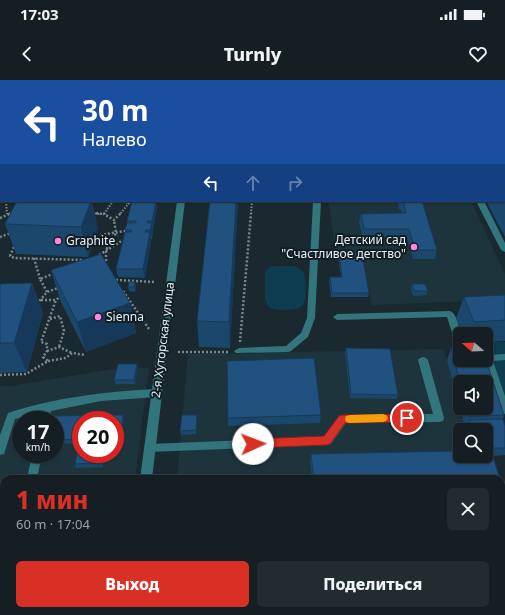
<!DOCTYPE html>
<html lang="ru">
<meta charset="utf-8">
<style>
:root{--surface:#141e23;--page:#212b30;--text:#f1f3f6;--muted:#9da2a6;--line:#333c41;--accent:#d93025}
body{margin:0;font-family:"Noto Sans",sans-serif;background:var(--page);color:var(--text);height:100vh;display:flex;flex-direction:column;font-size:15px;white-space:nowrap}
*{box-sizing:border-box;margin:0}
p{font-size:13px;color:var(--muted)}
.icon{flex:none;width:22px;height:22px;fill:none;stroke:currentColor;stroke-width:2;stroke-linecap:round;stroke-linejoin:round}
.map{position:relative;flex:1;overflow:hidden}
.sheet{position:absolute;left:0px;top:395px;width:505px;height:140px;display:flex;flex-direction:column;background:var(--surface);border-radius:12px 12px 0 0;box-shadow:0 1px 3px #0004,0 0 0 1px var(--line)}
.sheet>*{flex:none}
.guide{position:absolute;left:0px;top:0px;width:505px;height:122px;box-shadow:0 1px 3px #0004,0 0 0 1px var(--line);background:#1a4fa0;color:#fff;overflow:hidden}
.needle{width:26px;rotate:289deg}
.controls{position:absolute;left:453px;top:247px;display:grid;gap:8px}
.controls a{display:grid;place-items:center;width:40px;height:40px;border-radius:6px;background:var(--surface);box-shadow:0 1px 3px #0004,0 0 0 1px var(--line);font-size:20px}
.speed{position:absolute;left:12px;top:331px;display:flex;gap:8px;font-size:20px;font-weight:700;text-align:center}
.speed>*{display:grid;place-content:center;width:52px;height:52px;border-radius:50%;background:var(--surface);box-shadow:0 1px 3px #0004,0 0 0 1px var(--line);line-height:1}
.speed small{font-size:10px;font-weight:400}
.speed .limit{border:6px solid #d22;background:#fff;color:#111}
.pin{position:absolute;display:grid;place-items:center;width:34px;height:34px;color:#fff;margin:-17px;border:2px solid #fff;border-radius:50%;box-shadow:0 1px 4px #0007}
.me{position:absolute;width:44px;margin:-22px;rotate:88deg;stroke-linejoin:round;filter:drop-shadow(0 0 3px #0008)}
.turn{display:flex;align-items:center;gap:14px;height:84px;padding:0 16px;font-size:18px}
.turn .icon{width:52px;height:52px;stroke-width:2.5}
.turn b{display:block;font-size:28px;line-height:34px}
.lanes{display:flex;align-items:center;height:38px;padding:0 16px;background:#0003;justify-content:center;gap:20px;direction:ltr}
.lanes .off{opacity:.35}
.round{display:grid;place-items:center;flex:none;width:42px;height:42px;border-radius:6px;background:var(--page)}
.overview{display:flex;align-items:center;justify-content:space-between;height:68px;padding:0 16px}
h1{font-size:24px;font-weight:800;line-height:30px;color:var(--accent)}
.button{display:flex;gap:8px;margin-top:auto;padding:8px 16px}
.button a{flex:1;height:46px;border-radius:6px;background:var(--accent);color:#fff;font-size:16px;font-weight:800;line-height:46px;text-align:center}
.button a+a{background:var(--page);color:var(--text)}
.status{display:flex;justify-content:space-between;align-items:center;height:28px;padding:0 20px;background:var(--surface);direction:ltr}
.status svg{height:11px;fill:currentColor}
header{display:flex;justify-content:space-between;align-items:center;height:52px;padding:0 16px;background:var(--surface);font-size:18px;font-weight:800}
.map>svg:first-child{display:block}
</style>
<div class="status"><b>17:03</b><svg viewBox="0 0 49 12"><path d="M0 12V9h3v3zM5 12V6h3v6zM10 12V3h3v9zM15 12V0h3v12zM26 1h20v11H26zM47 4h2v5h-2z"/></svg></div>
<header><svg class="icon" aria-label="back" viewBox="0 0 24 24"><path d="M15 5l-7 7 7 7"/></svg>Turnly<svg class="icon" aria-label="heart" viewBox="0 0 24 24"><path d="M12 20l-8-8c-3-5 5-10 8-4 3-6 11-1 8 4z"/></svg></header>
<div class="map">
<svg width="505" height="535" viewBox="0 0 505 535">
<rect width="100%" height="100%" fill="#1a282f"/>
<!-- built -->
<g fill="#1d343d" fill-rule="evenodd">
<path d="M328 121H471L505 194V220L372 225 362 176H337Z"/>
<path d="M444 269 447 280 460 302V328H486L505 366V375L486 376V350H460V376H486L493 399H177L188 274Z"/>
<path d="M119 288H149L135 399H4V531H117L116 535H0V305L10 306ZM21 340H55V374H21ZM81 340H115V374H81Z"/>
<path d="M501 421 505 432V535H169V531H501Z"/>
</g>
<!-- green -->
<g fill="#0d3d4f">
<path d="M275 186H294L303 191C306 199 308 218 303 225 298 231 275 232 269 227 267 225 266 221 265 219V194L269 187Z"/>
<path d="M486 262H505V274L491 275Z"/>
<path d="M505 279V320L491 280Z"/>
</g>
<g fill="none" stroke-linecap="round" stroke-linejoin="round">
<!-- path-far1 -->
<g stroke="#7b878c" stroke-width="2" stroke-dasharray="1.5 1.5" stroke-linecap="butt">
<path d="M0 3 1 1"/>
<path d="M6 121 7 134"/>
<path d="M117 121 129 123 120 134"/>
<path d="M89 122 102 121"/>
<path d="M154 122 163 121"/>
<path d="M92 133 100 134"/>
<path d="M9 134 13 132"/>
<path d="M104 134 113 121"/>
<path d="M251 134 252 121"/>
</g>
<!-- path -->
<g stroke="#7b878c" stroke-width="2.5" stroke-dasharray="2 2" stroke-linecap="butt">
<path d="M92 133 104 134"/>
<path d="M105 133 104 134 114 140 121 133"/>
<path d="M0 138 12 133"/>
<path d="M100 155 125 151"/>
<path d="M0 157 11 153"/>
<path d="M14 167 10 176 14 178 84 180"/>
<path d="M99 175 123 160"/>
<path d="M34 178 40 199"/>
<path d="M106 185V170L116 153 114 140"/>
<path d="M116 200 155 202"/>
<path d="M123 211 149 249"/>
<path d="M47 212 40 199 55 193"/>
<path d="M41 220H56L61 216"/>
<path d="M37 224 47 212 58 208"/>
<path d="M50 239 60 236 64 251 59 267"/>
<path d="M240 262 251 133"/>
<path d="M47 271 59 267 72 273"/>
<path d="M178 272H228"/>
<path d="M48 281 66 278 72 273 85 275"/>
<path d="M0 295 26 294 48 281 43 277 47 271V264L41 262 56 220"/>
</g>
<!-- service -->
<g fill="#32757c" fill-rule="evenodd">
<rect x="239" y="0" width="6" height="1"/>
<rect x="284" y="0" width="6" height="1"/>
<rect x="349" y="0" width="6" height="1"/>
<rect x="425" y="0" width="6" height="1"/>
<path d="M313 121H321L315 238 308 257 291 271 288 272 236 273 234 271 239 268 286 266 301 253 307 238Z"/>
<path d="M476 121H484L505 163V172L501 170Z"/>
<path d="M450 231C460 235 460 259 460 268L456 265 447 237 337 240 333 237 337 234Z"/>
<path d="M505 274V280L493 281 505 316V334L502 333 500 330 483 280H486L487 275Z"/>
<path d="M423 277 426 278 428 280 444 338 443 341 439 342 346 343 331 364 327 365 149 372 145 371 144 368 145 365 149 364 324 357 339 336 343 335 433 334 418 280 420 278Z"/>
<path d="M156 309 159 310 161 313 159 316 156 317 101 321 51 331 49 340H39L41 333 15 339 5 371 4 374 0 375V355L8 333C52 318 109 311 156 309Z"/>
<path d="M32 374H42L37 399H27Z"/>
<path d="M4 416V426L0 427V417Z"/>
<path d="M501 422 505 423V431L501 432Z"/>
<rect x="59" y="531" width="12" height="4"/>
</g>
<!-- minor -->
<g fill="#32757c" fill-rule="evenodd">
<path d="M477 0H483L484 1H478Z"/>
<rect x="504" y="44" width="1" height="6"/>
</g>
<!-- tertiary -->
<g fill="#32757c" fill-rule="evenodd">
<rect x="193" y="0" width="6" height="1"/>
<path d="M177 121H185L152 399H140Z"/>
<path d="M124 531H138L137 535H123Z"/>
</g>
<!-- secondary -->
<g fill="#26a2ad" fill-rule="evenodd">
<rect x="504" y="71" width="1" height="4"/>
<rect x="0" y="76" width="1" height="4"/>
</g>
<!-- rail -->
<path stroke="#b7c1c6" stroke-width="2" d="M0 33 1 31"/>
</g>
<!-- wall -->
<g fill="#1c476d" fill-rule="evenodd">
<rect x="216" y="0" width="18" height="1"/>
<rect x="433" y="0" width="20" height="1"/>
<path d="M504 91H505V157L486 121H504Z"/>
<path d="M17 121 98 148 88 177 16 174 5 144Z"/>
<path d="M238 121 230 268 199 267 197 241Z"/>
<path d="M397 121H422L437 170 435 179H413L407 157 363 158 359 142 361 134 402 133 401 130 399 129Z"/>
<path d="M157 128 153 150 152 159H151V161L145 198 118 197 116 189 126 152 125 150 128 143 127 141Z"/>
<path d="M339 173 369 213 368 217H331L329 201 330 197H341L338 177Z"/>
<path d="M51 190 130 223 136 253 86 272 60 220Z"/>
<path d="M135 202 136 207 135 212 129 211 128 207Z"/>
<path d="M32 203 43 233 27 292 0 293V204Z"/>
<path d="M412 204 428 211 426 215 413 216 411 209Z"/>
<path d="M505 215V261L486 262V254H462L456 238 464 217Z"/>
<path d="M346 268 398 315 396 319 350 318 345 272Z"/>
<path d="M451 268H460V280H486L504 335 503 339 505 346V375L492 376 500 399H312L310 381 311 374 460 371V376H486V350H466L447 280ZM460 302H486V328H460Z"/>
<path d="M137 284 138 288 135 304H116L114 300Z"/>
<path d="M197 335V339L196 354 181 355 180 351Z"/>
<path d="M321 335 320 343 228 346V338Z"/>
<path d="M124 339 121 362H115V340H81L105 374 103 387 76 388 75 384 79 363 55 364V340Z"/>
<rect x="501" y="471" width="4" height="22"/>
<path d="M188 531H485L486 535H188Z"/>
</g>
<!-- shaded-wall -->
<g fill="#173959">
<path d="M51 0H65V1H50Z"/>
<rect x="127" y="0" width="8" height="1"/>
<path d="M91 121H92L98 148 88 177 81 147Z"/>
<path d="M156 121H157V128L153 150 152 141Z"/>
<path d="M236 121H238L230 268 229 242Z"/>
<path d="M152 143 153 151 152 159 150 150Z"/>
<path d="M150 152 151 161 145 198 143 189Z"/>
<path d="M135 202 136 207 135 212 134 207Z"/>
<path d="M32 203 43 233 27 292 14 263Z"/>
<path d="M130 223 136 253 86 272 77 242Z"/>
<path d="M137 284 138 288 135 304 134 300Z"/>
<path d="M123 335 124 339 121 362 120 358Z"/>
<path d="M103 374H105L103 387 102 383Z"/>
<path d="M32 531H49L48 535H32Z"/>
</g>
<!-- building -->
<g fill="#21527f" stroke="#173959">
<path d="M24 0H51L50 1H23Z"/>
<path d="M108 0H127V1H107Z"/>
<path d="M382 0H387L388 1H382Z"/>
<path d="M504 91H505V122L504 120Z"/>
<path d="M17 121H91L81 147 5 144Z"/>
<path d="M132 121H156L152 141H147V143H152L150 150H146L145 152H150L143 189H116L125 152H131V150H125L127 143H136V141H127Z"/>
<path d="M210 121H236L229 242 197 241Z"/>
<path d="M401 121H422L437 170H415L409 149H364L361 134 406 133 403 121Z"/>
<path d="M339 173H362L369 213H332L330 197H342Z"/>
<path d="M101 174 130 223 77 242 51 190Z"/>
<path d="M129 202H135L134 207H128Z"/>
<path d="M32 203 14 263H0V204Z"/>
<path d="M412 204H425L428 211H414Z"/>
<path d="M505 215V240L474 242 464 217Z"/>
<path d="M346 268 390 269 398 315 351 314Z"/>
<path d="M451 268H460V280H486L504 335 470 336 468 328H486V302H460Z"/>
<path d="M314 278 321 335 228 338 227 281Z"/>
<path d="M118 284H137L134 300H114Z"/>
<path d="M123 335 120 358H115V340H81V374H103L102 383 75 384 80 359 55 360V340H53L54 336Z"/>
<path d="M182 335H197L196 350 180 351Z"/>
<path d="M503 339 505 346V368H490L500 399H314L311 374 460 371V376H486V350H472L469 340Z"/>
<path d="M0 432H4V531H32V535H0Z"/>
<rect x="501" y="471" width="4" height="19"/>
<path d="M188 531H296L188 535Z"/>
<path d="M431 531H485L486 535H432Z"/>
</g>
<!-- route -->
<path fill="#d93025" stroke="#8d1f18" d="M407 334 410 335 412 338 410 341 407 342 345 343 330 364 327 365 253 368 249 367 248 364 249 361 253 359 324 356 339 336 343 335Z"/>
<!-- slow -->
<path fill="#f59e0b" d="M383 334 386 335 388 338 386 341 383 342 350 343 346 342 345 339 346 336 350 335Z"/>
<!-- markers -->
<g fill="#ff85de" stroke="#111f25" stroke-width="1.5">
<circle cx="58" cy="161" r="4"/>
<circle cx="414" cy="167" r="4"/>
<circle cx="98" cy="237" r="4"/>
</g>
<g text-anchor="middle" stroke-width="4" stroke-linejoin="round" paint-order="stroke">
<!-- poi labels -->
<g font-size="12" fill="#e8f1f5" stroke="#111f25" text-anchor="start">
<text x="406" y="164" text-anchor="end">Детский сад<tspan x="406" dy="14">"Счастливое детство"</tspan></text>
<text x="66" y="165">Graphite</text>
<text x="106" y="241">Sienna</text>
</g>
<!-- street labels -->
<g font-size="12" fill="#e8f1f5" stroke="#111f25">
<text transform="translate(163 260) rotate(-83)" y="4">2-я Хуторская улица</text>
</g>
</g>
</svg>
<div class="controls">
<a><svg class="needle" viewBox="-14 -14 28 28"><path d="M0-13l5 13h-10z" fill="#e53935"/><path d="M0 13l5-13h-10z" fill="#9da2a6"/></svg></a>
<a><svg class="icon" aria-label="sound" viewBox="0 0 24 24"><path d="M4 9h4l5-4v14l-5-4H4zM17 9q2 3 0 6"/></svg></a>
<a><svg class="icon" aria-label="search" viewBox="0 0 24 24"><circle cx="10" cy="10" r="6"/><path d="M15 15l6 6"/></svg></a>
</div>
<div class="speed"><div>17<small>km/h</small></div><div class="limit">20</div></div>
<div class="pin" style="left:407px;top:338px;background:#d93025"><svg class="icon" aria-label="arrive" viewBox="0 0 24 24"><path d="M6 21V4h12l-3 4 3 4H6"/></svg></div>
<svg class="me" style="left:253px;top:364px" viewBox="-20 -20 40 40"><circle r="19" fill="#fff"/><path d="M0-13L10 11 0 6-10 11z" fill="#d93025"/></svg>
<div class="guide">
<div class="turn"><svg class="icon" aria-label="left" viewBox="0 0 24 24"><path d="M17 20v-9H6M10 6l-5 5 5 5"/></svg><div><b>30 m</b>Налево</div></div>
<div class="lanes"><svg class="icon" aria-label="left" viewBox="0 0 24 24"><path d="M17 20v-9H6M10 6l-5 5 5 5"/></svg><svg class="icon off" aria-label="ahead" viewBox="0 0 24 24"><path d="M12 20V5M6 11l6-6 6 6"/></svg><svg class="icon off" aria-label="right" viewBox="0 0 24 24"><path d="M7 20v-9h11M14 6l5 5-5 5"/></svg></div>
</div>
<section class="sheet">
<div class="overview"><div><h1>1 мин</h1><p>60 m · 17:04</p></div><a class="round"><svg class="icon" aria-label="close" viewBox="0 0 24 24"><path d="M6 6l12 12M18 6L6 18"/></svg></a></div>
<div class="button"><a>Выход</a><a>Поделиться</a></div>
</section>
</div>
